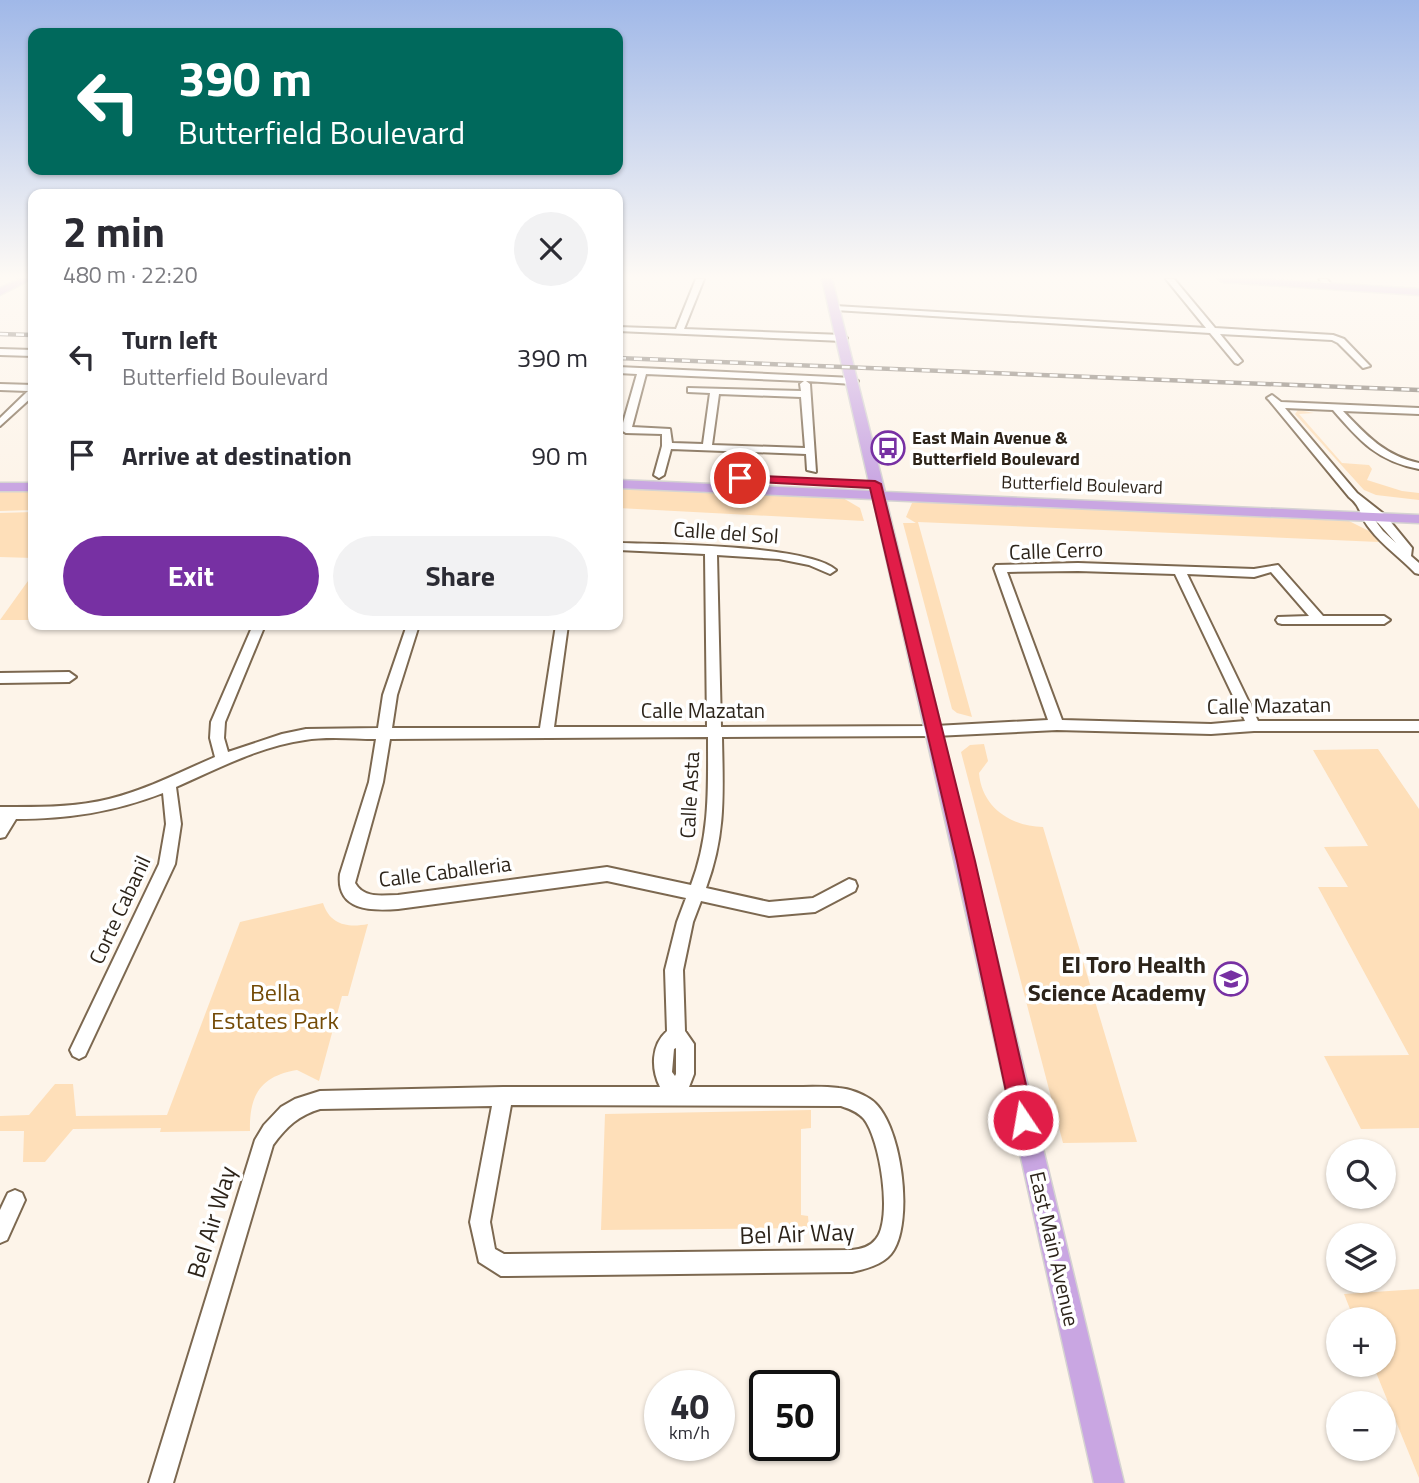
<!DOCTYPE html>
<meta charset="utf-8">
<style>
:root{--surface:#fff;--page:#f2f2f3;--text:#2b2b33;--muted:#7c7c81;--accent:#7730a3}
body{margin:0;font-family:"Titillium Web",sans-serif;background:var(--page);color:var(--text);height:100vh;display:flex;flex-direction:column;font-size:26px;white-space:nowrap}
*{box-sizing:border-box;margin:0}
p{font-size:23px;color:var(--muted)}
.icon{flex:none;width:38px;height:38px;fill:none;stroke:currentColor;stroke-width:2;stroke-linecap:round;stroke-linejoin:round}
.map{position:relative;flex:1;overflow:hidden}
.drawer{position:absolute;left:28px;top:189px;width:595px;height:441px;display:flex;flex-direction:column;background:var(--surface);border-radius:14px;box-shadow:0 2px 5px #0004}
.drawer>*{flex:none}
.banner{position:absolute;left:28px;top:28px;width:595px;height:147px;border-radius:14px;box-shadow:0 2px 5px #0004;background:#00695c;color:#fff;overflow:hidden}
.buttons{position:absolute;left:1326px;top:1139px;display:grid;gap:14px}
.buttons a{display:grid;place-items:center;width:70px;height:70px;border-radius:50%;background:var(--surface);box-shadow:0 2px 5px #0004;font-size:35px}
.speed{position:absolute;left:644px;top:1370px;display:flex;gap:14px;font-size:35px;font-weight:700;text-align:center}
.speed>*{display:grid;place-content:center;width:91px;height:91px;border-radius:50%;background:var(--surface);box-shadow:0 2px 5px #0004;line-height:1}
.speed small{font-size:18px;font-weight:400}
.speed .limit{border:4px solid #111;border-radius:10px;background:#fff;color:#111}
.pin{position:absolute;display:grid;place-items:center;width:60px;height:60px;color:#fff;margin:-30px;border:4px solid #fff;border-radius:50%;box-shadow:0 2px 7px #0007}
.me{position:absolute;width:77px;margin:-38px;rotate:348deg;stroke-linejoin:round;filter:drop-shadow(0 0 5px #0008)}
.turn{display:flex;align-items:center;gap:24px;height:147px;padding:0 35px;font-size:32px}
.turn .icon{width:91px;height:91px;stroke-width:2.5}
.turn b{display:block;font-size:49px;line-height:60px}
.round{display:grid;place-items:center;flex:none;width:74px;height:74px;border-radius:37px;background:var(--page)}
.headline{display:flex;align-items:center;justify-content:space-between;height:119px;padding:0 35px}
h1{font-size:42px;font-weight:700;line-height:52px}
.primary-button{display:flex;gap:14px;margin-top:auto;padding:14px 35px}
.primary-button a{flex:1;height:80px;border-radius:42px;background:var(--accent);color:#fff;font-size:28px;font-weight:700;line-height:80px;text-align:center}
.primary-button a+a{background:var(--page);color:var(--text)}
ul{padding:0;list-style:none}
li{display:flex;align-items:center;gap:21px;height:98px;padding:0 35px}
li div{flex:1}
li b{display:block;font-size:26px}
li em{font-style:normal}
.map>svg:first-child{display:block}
</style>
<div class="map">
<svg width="1419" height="1483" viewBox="0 0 1419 1483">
<rect width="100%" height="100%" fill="#fdf4e9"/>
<!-- green -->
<g fill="#fedfb9">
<path d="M1298 410 1314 413 1299 414 1342 463 1369 465 1372 469 1367 480 1402 491 1419 493V500L1376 495 1364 490 1295 414Z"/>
<path d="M618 488 843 498 860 508 864 521 618 508Z"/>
<path d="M33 490V510L0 511V491Z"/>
<path d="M926 502 1349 521 1369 531 1379 542 918 522 972 717 957 713 952 709 903 523H916L906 517 912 503Z"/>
<path d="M33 512V558L0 557V513Z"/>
<path d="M33 574V620H0Z"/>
<path d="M984 744 988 761 979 773C982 808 1011 826 1043 827L1137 1142 1063 1143 961 752 970 745Z"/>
<path d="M1378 749 1419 809V1128L1361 1129 1324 1056 1409 1055 1318 887H1348L1324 847 1368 846 1313 750Z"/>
<path d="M323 903C330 925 348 928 368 924L348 996H342L319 1081 297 1070C260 1076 249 1096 250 1131L160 1132 161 1128 73 1129 45 1162H23L24 1131H0V1116L29 1115 55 1084H73L76 1116 167 1115 240 922Z"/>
<path d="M811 1110V1128L801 1129V1215L808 1216 809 1228 601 1230 605 1114Z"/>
<path d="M1419 1289V1478L1373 1365H1384V1320L1354 1319 1344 1294Z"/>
</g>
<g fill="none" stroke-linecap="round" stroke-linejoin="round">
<defs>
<g id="minor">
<path d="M696 279H704L684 329 843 335 847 338 843 341 618 331V327L676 329Z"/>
<path d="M1166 279H1174L1215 328 1333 335 1344 339 1370 366 1363 368 1338 343 1332 340 1220 334 1242 361 1238 364 1235 363 1210 333 835 310 831 308 835 306 1206 328Z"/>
<path d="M1319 279H1327L1332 286 1325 288Z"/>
<path d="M0 349 33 350V356L0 355Z"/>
<path d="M618 367 853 378 858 381 853 384 806 381 810 384 816 472 807 470 806 454 671 449 664 475 659 478 654 475 662 446V434L626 433 621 430 637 374 618 373ZM646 374 804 381 800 384 801 391 688 388V392L710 393 703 444 672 443 670 429 632 427ZM719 394 801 397 805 448 712 445Z"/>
<path d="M0 384 33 385V396L0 426V418L28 391 0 390Z"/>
<path d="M1272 395 1281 402 1419 408V414L1343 411C1366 435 1385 456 1419 463V469C1377 461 1360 441 1333 410L1285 408 1357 493 1385 515 1412 548 1411 556 1419 563V574L1415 573C1401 558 1383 546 1370 529 1359 516 1362 507 1349 497L1269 400 1267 398ZM1371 515 1396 543 1383 531Z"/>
<path d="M618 543C660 544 809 545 836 570L830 574 809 565 779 559 717 555 721 727 935 726 1048 720 994 568 996 565 1078 563 1254 569 1278 565 1323 616H1384L1390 620 1384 624H1282L1278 623 1276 620 1278 617 1309 616 1271 572 1254 577 1187 574 1258 721H1419V731H1254L1211 734 1057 730 935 736 722 737C723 794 726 834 706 888L769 902 813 898 849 879 855 881 857 886 855 891 815 912 769 916 701 901 693 922 683 970 685 1031 694 1044V1074L689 1087C723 1087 757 1087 791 1087 807 1087 824 1086 839 1088 849 1089 861 1093 870 1099 902 1119 915 1225 891 1254 882 1265 865 1269 852 1272L501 1276 479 1262 470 1222 492 1106 320 1109C299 1115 286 1127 273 1145L173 1483H149L255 1140 264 1125 281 1107 295 1099 320 1091 503 1087H660C651 1069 651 1045 667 1031L665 970 677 922 686 898 607 881 398 909C371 911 336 911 340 874L369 782 376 739C353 739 328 736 305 740 260 746 217 769 176 787L181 824 175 864 85 1056 79 1059 73 1056 70 1050 159 864 166 824 163 793C114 812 68 819 16 819L5 837 0 838V807C36 807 73 808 109 799 146 790 180 772 215 757L210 738 211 722 253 625H265L225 722 224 738 228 752 282 734 306 729 378 728 383 695 407 625H419L397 695 392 728H540L556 625H568L554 727H707L705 554 618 550ZM1078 571 1175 574 1245 721 1211 724 1062 720 1007 572ZM708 737C708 790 710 835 691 885L607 867 398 895C382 895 364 899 355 883L383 782 390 739ZM676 1048V1074L675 1076 672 1072 674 1049ZM511 1105 841 1106C850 1109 858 1112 864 1119 880 1139 893 1219 876 1239 870 1247 861 1249 852 1250L504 1254 495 1249 490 1222Z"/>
<path d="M69 672 76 677 69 682 0 683V673Z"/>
<path d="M15 1190 22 1193 25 1200 7 1240 0 1243V1210L8 1193Z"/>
</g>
<g id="major">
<path d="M20 279H32L0 295V288Z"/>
<path d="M822 279H832L885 492 1419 515V523L886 500 1124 1483H1094L873 499 618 488V480L871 491Z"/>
<path d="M1218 279H1263L1419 289V295L1223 282Z"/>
<rect x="0" y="483" width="33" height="8"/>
</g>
</defs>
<!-- minor casing -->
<use href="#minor" stroke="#7c6850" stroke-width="4"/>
<!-- major casing -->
<use href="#major" stroke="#d5d3d1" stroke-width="3"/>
<!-- minor -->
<use href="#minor" fill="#fff" fill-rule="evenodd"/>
<!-- major -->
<use href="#major" fill="#c9a6e2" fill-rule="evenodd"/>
<defs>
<g id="rail">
<path d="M0 334 33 335"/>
<path d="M618 358 1419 390"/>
</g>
</defs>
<!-- rail casing -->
<use href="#rail" stroke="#797066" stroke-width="4.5"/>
<!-- rail -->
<use href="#rail" stroke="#fff" stroke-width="2.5" stroke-dasharray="8" stroke-linecap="butt"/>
</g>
<!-- sky -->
<linearGradient id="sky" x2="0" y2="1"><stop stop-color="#a0b8e8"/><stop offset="0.57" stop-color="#fefaf5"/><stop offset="1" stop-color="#fefaf5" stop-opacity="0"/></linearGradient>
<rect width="1419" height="486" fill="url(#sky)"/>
<!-- route -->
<path fill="#e11d48" stroke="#92132f" stroke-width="2" d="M740 475 875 481 881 484 975 861 1034 1120 1031 1127 1023 1131 1016 1127 1012 1120 957 861 870 488 736 481 734 478Z"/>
<!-- icons -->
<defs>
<symbol id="bus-ring" viewBox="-11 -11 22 22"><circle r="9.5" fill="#fff" stroke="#7730a3" stroke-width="1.5"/><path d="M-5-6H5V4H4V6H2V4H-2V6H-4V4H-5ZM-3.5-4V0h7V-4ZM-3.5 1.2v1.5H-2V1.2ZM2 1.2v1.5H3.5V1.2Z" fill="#7730a3"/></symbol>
<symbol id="school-ring" viewBox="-11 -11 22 22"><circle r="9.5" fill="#fff" stroke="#7730a3" stroke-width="1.5"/><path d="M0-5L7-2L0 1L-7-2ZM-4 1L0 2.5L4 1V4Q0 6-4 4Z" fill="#7730a3"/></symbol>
</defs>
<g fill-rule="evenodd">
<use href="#bus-ring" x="869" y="429" width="38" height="38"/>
<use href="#school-ring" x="1212" y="960" width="38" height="38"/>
</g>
<g text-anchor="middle" stroke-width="7" stroke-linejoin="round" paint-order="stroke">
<!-- far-poi labels -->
<g font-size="18" font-weight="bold" fill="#2d241a" stroke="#fff" text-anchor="start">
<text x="912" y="444">East Main Avenue &amp;<tspan x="912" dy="21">Butterfield Boulevard</tspan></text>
</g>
<!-- far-street labels -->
<g font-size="18" fill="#2d241a" stroke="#fff">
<text transform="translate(1082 485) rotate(2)" y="6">Butterfield Boulevard</text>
</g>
<!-- street labels -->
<g font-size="21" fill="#2d241a" stroke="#fff">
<text transform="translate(726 533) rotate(4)" y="7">Calle del Sol</text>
<text transform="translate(1056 551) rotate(-2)" y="7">Calle Cerro</text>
<text transform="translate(1269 706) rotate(-1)" y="7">Calle Mazatan</text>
<text x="703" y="718">Calle Mazatan</text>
<text transform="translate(690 795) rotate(-87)" y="7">Calle Asta</text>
<text transform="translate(445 872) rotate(-7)" y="7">Calle Caballeria</text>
<text transform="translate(120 910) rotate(-65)" y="7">Corte Cabanil</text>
<text transform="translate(1054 1249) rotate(77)" y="7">East Main Avenue</text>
</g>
<!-- near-poi labels -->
<g font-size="24" font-weight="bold" fill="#2d241a" stroke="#fff" text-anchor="end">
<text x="1206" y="973">El Toro Health<tspan x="1206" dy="28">Science Academy</tspan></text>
</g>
<!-- near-park labels -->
<g font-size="24" fill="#744b06" stroke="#fff">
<text x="275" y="1001">Bella<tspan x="275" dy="28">Estates Park</tspan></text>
</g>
<!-- near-street labels -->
<g font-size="24" fill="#2d241a" stroke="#fff">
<text transform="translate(212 1222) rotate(-73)" y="8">Bel Air Way</text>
<text transform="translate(797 1234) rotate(-2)" y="8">Bel Air Way</text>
</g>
</g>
</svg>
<div class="buttons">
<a><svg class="icon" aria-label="search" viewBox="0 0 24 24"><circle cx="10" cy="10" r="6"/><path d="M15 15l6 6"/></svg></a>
<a><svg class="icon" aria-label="layers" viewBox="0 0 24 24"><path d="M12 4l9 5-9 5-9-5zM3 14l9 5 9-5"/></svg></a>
<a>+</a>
<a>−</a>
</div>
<div class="speed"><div>40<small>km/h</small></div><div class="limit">50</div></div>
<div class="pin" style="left:740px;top:478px;background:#d93025"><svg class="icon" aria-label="arrive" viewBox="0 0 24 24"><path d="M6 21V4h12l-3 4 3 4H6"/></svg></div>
<svg class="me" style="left:1023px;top:1120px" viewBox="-20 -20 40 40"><circle r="17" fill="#e11d48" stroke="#fff" stroke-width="3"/><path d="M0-11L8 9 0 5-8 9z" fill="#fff"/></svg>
<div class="banner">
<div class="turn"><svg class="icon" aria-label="left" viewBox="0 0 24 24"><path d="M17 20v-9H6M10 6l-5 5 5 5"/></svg><div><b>390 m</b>Butterfield Boulevard</div></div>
</div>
<section class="drawer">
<div class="headline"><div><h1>2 min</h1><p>480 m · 22:20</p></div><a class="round"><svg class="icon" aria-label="close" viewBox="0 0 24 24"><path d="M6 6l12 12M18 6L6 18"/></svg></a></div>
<ul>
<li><svg class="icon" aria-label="left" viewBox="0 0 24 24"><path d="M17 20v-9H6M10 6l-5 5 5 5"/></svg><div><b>Turn left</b><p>Butterfield Boulevard</p></div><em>390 m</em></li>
<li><svg class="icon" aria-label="arrive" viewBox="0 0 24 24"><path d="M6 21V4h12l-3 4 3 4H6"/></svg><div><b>Arrive at destination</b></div><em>90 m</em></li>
</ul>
<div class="primary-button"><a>Exit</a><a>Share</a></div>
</section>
</div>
